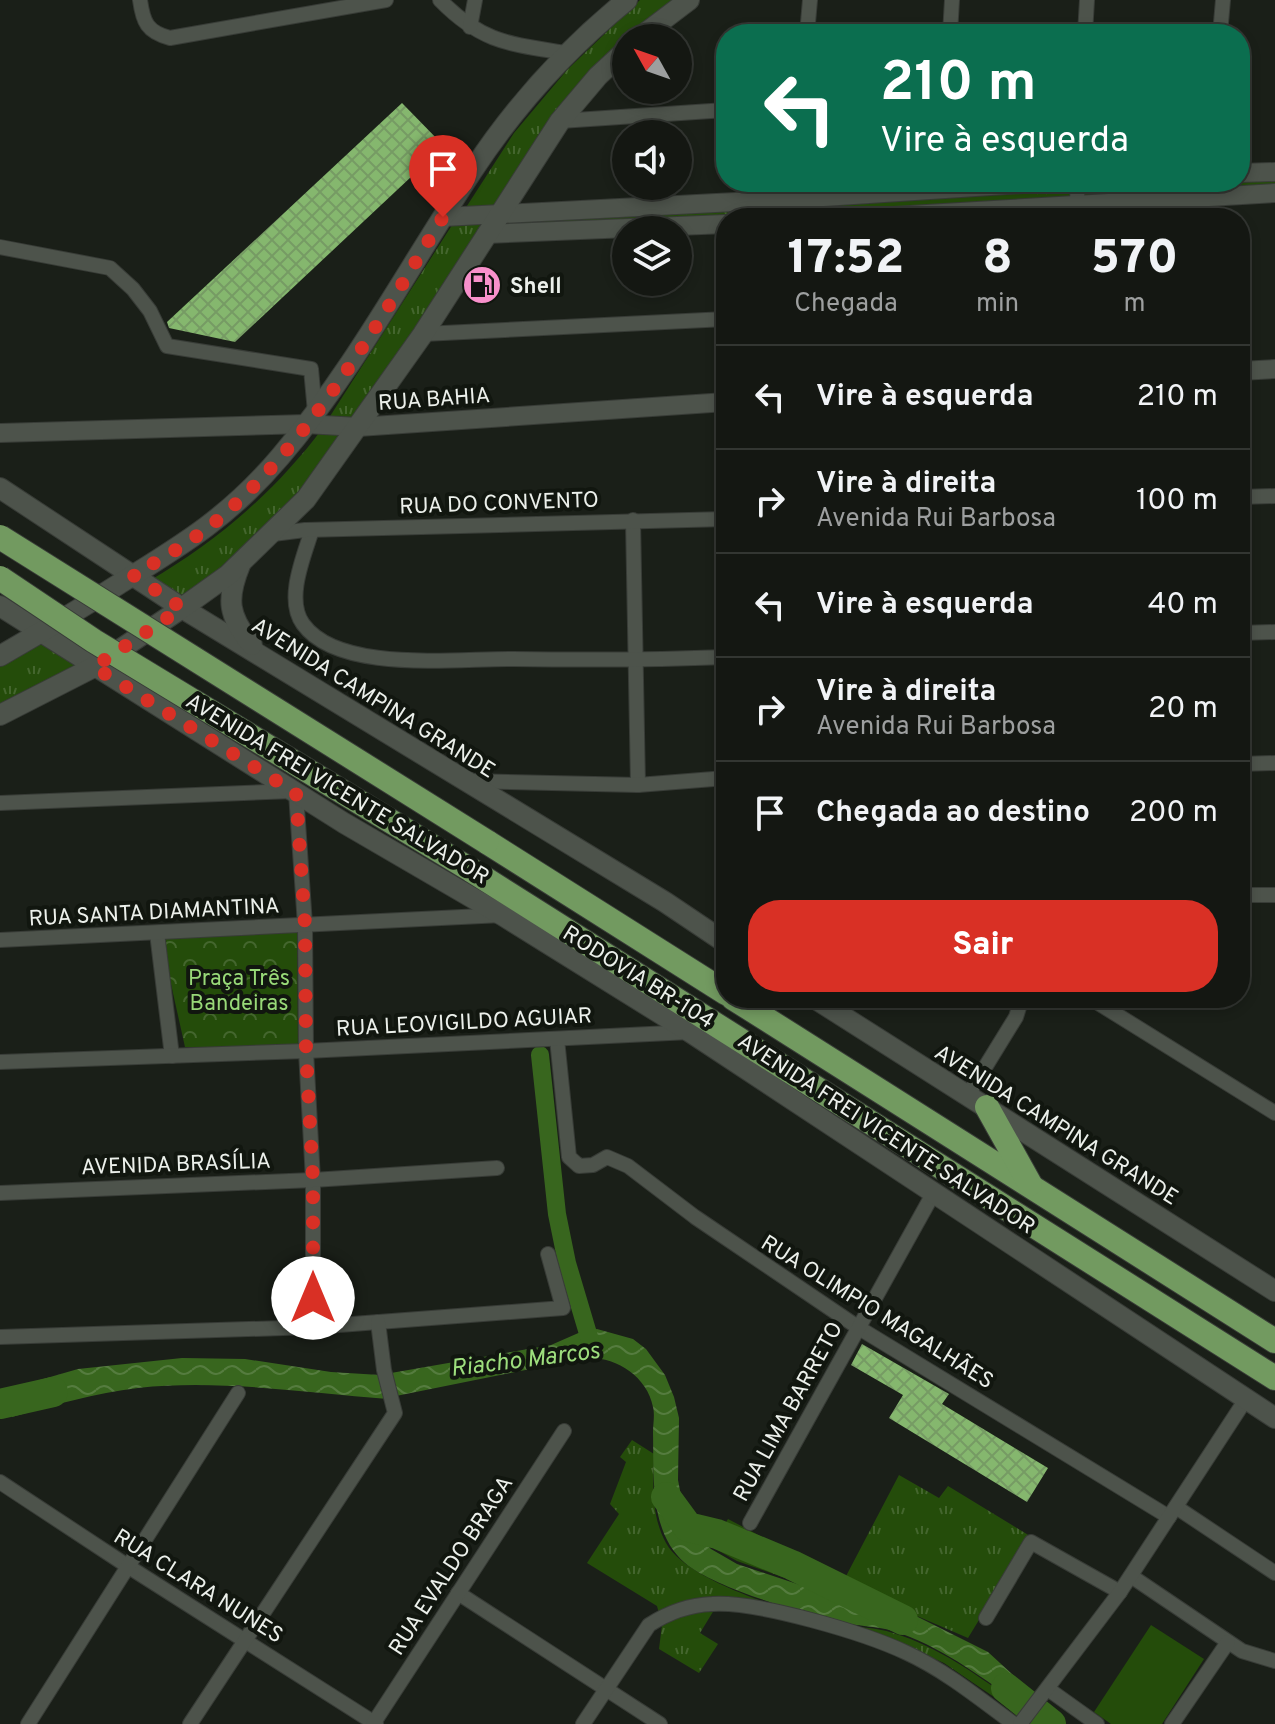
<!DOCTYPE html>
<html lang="pt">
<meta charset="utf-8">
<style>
:root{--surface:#141712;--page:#212420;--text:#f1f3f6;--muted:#9d9f9f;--line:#333632;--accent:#d93025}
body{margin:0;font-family:Overpass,sans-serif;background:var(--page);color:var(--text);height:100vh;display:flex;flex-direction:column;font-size:30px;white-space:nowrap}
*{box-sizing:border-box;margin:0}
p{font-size:26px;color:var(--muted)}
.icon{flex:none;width:44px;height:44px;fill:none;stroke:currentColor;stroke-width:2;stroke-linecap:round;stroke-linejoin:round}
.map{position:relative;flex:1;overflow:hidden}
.drawer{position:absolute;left:716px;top:208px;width:534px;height:800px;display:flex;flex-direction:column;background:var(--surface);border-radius:32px;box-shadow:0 4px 12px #0003,0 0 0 2px var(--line)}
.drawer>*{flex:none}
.guide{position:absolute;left:716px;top:24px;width:534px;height:168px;border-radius:32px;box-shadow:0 4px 12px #0003,0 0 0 2px var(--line);background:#0b6e4f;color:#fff;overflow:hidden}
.needle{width:52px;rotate:310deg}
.fabs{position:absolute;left:612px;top:24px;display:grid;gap:16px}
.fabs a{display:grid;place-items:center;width:80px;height:80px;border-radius:50%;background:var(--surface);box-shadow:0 4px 12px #0003,0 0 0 2px var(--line);font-size:40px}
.pin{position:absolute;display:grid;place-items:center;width:68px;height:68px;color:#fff;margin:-82px -34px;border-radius:50% 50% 50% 0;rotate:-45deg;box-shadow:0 0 8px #0007}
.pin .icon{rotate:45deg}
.me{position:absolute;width:88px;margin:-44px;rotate:0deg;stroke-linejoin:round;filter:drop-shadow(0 0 6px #0008)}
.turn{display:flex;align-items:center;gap:28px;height:168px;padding:0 32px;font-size:36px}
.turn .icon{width:104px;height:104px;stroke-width:2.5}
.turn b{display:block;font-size:56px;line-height:68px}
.eta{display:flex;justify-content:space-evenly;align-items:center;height:136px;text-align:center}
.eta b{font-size:48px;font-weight:800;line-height:56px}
.button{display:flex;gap:16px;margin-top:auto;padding:16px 32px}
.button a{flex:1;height:92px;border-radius:32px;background:var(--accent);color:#fff;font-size:32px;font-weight:800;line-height:92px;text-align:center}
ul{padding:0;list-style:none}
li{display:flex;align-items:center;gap:24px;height:104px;padding:0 32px;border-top:2px solid var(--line)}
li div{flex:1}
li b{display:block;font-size:30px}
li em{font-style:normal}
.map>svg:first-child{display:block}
</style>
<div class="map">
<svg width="1275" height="1724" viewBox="0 0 1275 1724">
<defs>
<pattern id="grass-tufts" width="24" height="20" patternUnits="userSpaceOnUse" patternTransform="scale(2)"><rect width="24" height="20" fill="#244c0a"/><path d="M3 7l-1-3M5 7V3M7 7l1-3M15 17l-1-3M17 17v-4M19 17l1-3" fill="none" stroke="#44662e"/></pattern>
<pattern id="park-crowns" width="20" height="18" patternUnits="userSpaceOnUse" patternTransform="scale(2)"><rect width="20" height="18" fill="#244c0a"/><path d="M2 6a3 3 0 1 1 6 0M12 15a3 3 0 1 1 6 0" fill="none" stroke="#44662e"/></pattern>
<pattern id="water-waves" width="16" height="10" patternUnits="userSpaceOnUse" patternTransform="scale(2)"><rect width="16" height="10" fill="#38661e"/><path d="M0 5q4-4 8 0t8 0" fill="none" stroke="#557c3f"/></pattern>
<pattern id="building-cross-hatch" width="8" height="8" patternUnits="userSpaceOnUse" patternTransform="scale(2)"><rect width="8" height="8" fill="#85b76e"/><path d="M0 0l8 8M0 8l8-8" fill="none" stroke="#769b64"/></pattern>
</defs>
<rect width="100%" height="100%" fill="#1a1f18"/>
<!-- grass -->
<g fill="url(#grass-tufts)">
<path d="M640 0H684L634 38H626V45L496 209H465L514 133 567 70Z"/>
<path d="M1275 174V189L1079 203 1080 182H1240V176Z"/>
<path d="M1074 184V202L829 218H793L795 201Z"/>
<path d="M790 202 789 218H726L487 233 500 214Z"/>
<path d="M454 222H489L358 424 327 421Z"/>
<path d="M322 429 351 432 299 500 184 603 149 581C216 542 275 492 322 429Z"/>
<path d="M43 638 84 665 0 709V665Z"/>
<path d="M632 1440 654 1454C653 1484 651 1516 666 1543 688 1583 795 1613 839 1624 857 1628 876 1627 893 1633 941 1647 983 1680 1024 1708L1019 1714 944 1663 906 1646 722 1597 700 1633 718 1644 699 1673 659 1649 662 1625 657 1606 587 1563 619 1514 610 1504 626 1462 620 1457Z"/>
<path d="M899 1475 939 1498 948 1486 1030 1536 968 1638 887 1603 836 1596 737 1561 712 1547 728 1519 844 1580Z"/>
</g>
<!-- park -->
<path fill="url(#park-crowns)" d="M297 924 298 1048 185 1047 161 939Z"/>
<!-- pitch -->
<path fill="#244c0a" d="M1151 1625 1204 1659 1162 1724H1111L1094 1712Z"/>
<!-- water -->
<g fill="url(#water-waves)">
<path d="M597 1329 633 1339 646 1349 665 1375 674 1397 679 1418 678 1480 685 1516 694 1533 711 1549 737 1564 836 1597 886 1604 916 1616 988 1652 1034 1694 1025 1707C983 1679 942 1646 893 1631 876 1626 856 1626 839 1622 801 1613 713 1587 685 1563 649 1532 654 1476 653 1432 653 1424 655 1415 653 1407 647 1376 615 1356 585 1358L396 1396 391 1373 551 1345 583 1331Z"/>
<path d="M182 1358 245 1359 331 1372 380 1375 388 1399C306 1393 220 1379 138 1388 95 1393 54 1405 12 1417V1388L78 1369Z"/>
</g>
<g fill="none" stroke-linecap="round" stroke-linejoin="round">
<!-- canal -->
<path stroke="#38661e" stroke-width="18" d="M540 1055 557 1214 567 1263 592 1347"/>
<!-- river -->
<g stroke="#38661e" stroke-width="30">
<path d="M0 1404 53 1392"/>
<path d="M666 1497 688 1527 717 1534 792 1565 903 1620"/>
<path d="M1006 1688 1051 1724"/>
</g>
</g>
<!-- building -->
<g fill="url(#building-cross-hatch)">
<path d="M402 103 444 146 235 342 169 328 167 322Z"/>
<path d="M862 1344 949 1394 942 1404 1048 1468 1027 1502 889 1418 903 1395 851 1365Z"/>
</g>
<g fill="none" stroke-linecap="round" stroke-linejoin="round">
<defs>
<g id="minor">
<path d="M140 0C143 22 147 32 170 38L386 0"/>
<path d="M440 0C482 43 510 44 566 53"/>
<path d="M470 27 475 0"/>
<path d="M807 34 810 0"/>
<path d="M950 34 952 0"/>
<path d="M1085 34 1087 0"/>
<path d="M1220 34 1223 0"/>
<path d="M560 121 726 110"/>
<path d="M792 218 795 182"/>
<path d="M1076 218 1078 182"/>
<path d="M0 247 110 268 133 289 150 311 167 346 311 369 315 412"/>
<path d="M423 334 726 319"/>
<path d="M1240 497 1275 496"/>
<path d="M633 520 638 785"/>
<path d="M312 530C304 556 285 599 303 624 339 674 458 658 513 659 584 660 655 660 726 657"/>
<path d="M273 534 305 530 726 519"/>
<path d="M1240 633 1275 632"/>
<path d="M1240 764 1275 763"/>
<path d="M467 781 638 785 726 778"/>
<path d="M296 793 305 925 306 1051 313 1180V1327"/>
<path d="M0 803 293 791"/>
<path d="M1240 895H1275"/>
<path d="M157 933 172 1056"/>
<path d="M0 940 502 915"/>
<path d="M1090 998 1275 1113"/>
<path d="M557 1039 569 1157 579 1166 593 1165 607 1157 628 1166 695 1217 859 1328 1169 1517"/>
<path d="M0 1062 306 1051 690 1032"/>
<path d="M968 1095 1016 1017 1022 998"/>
<path d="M0 1193 313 1180 497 1168"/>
<path d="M0 1337 313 1327 563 1308 548 1254"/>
<path d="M0 1482 129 1567 376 1724"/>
<path d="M1176 1507 1275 1573"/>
<path d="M750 1523 933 1194"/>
<path d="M1131 1576 1242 1651 1275 1661"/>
<path d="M458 1593 660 1724"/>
<path d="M986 1618 1031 1542 1120 1592"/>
<path d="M1048 1689 1097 1724"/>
<path d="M28 1724 238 1393"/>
<path d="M190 1724 395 1413 384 1370 378 1322"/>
<path d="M373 1724 564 1431"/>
<path d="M583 1724 649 1625C669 1612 689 1605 712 1604 757 1601 865 1633 907 1653 946 1671 980 1699 1014 1724"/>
<path d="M1020 1724 1120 1592 1246 1399"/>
<path d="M1172 1724 1228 1642"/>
</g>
<g id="tertiary">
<path d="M1240 173 1275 172"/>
<path d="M443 217 793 199 1052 182"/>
<path d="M860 218 1275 193"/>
<path d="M486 234 726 224"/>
<path d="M1240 371 1275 369"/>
<path d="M0 433 306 424 358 427 726 402"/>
</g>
<g id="secondary">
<path d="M639 38 689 0"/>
<path d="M0 488 182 608 665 902 726 943"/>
<path d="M240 565C226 599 228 616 252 645"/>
<path d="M0 606 344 823 502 915 690 1032 1275 1418"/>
<path d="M0 656C40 633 80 609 119 584 184 544 230 516 280 457 355 369 409 266 473 170 515 106 568 48 627 0"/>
<path d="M0 715 94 667 182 608 228 575 306 499 423 334 560 121 598 76 626 50"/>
<path d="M814 998 1275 1291"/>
</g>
<g id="trunk">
<path d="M487 842 726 993"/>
<path d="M471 870 1275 1378"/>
<path d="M733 998 1275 1341"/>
<path d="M987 1107 1030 1184"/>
</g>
</defs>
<!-- minor casing -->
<use href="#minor" stroke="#383c37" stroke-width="16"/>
<!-- tertiary casing -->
<use href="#tertiary" stroke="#383c37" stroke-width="20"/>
<!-- secondary casing -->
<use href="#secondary" stroke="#383c37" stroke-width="22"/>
<!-- trunk casing -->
<use href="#trunk" stroke="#383c37" stroke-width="26"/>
<!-- minor -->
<use href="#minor" stroke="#4d534b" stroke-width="14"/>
<!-- tertiary -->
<use href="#tertiary" stroke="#4d534b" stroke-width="18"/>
<!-- secondary -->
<use href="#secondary" stroke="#4d534b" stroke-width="20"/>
<!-- trunk -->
<use href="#trunk" stroke="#729a60" stroke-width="24"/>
<defs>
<g id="trunk-bridge">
<path d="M0 537 487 842"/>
<path d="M0 578 94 641 471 870"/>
</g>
</defs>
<!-- trunk-bridge casing -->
<use href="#trunk-bridge" stroke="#383c37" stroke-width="26" stroke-linecap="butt"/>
<!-- trunk-bridge -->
<use href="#trunk-bridge" stroke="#729a60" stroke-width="24"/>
</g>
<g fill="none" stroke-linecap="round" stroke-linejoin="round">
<!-- route -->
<path stroke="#d93025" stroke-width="14" stroke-dasharray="0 25.2" d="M313 1298V1180L306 1051 305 925 296 793 94 667 182 608 133 575C163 558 193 541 220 518 314 437 379 322 443 217"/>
</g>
<!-- icons -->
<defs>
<symbol id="fuel-disc" viewBox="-11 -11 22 22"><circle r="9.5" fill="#f890cb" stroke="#11160f"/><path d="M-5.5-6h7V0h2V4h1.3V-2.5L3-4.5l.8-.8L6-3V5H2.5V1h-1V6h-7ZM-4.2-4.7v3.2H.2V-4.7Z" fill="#111"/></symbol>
</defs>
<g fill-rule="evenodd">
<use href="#fuel-disc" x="460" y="263" width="44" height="44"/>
</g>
<g text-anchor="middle" stroke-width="8" stroke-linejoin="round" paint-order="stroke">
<!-- poi labels -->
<g font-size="22" font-weight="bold" fill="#ecf0eb" stroke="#11160f" text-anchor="start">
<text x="510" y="293">Shell</text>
</g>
<!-- street labels -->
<g font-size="22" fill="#ecf0eb" stroke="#11160f">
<text transform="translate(434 398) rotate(-4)" y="8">RUA BAHIA</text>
<text transform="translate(499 502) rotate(-2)" y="8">RUA DO CONVENTO</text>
<text transform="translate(374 697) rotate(32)" y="8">AVENIDA CAMPINA GRANDE</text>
<text transform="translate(338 788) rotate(31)" y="8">AVENIDA FREI VICENTE SALVADOR</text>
<text transform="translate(154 911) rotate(-3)" y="8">RUA SANTA DIAMANTINA</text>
<text transform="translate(639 976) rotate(32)" y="8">RODOVIA BR-104</text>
<text transform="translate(464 1021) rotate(-3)" y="8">RUA LEOVIGILDO AGUIAR</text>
<text transform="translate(1057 1124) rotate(32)" y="8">AVENIDA CAMPINA GRANDE</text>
<text transform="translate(887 1133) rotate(33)" y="8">AVENIDA FREI VICENTE SALVADOR</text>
<text transform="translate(176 1163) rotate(-2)" y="8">AVENIDA BRASÍLIA</text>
<text transform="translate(878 1311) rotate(32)" y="8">RUA OLIMPIO MAGALHÃES</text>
<text transform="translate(787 1411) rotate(-61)" y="8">RUA LIMA BARRETO</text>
<text transform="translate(450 1565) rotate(-57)" y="8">RUA EVALDO BRAGA</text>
<text transform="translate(199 1585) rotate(32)" y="8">RUA CLARA NUNES</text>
</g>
<!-- park labels -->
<g font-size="22" fill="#98d978" stroke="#11160f">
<text x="239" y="985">Praça Três<tspan x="239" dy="25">Bandeiras</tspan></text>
</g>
<!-- water labels -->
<g font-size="24" font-style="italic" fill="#9dde7d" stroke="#11160f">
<text transform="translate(525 1359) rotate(-7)" y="8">Riacho Marcos</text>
</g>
</g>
</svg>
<div class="fabs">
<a><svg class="needle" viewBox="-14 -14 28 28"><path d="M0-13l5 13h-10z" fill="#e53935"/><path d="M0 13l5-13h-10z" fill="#9d9f9f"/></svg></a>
<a><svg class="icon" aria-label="sound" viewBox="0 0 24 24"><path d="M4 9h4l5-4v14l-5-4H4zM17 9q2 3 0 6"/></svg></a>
<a><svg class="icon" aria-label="layers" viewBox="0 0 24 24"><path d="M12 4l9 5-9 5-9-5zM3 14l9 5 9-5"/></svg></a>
</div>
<div class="pin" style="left:443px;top:217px;background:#d93025"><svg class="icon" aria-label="arrive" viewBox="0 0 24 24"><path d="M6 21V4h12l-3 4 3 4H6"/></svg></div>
<svg class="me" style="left:313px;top:1298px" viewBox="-20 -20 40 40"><circle r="19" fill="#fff"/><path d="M0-13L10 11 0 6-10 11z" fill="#d93025"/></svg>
<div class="guide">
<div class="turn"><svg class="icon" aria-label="left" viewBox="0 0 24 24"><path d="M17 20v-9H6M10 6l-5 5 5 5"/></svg><div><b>210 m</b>Vire à esquerda</div></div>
</div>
<section class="drawer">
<div class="eta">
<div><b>17:52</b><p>Chegada</p></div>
<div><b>8</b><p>min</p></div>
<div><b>570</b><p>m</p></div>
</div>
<ul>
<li><svg class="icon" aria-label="left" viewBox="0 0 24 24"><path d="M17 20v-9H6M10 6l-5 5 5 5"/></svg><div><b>Vire à esquerda</b></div><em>210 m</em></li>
<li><svg class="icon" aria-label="right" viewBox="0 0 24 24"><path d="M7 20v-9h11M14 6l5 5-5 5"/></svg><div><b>Vire à direita</b><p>Avenida Rui Barbosa</p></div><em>100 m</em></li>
<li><svg class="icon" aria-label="left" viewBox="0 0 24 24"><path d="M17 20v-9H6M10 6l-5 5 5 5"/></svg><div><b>Vire à esquerda</b></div><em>40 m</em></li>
<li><svg class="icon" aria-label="right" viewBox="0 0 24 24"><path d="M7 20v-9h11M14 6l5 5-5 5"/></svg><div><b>Vire à direita</b><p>Avenida Rui Barbosa</p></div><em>20 m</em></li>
<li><svg class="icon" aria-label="arrive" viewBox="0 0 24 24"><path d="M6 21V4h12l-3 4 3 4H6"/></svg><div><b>Chegada ao destino</b></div><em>200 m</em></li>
</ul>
<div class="button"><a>Sair</a></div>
</section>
</div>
